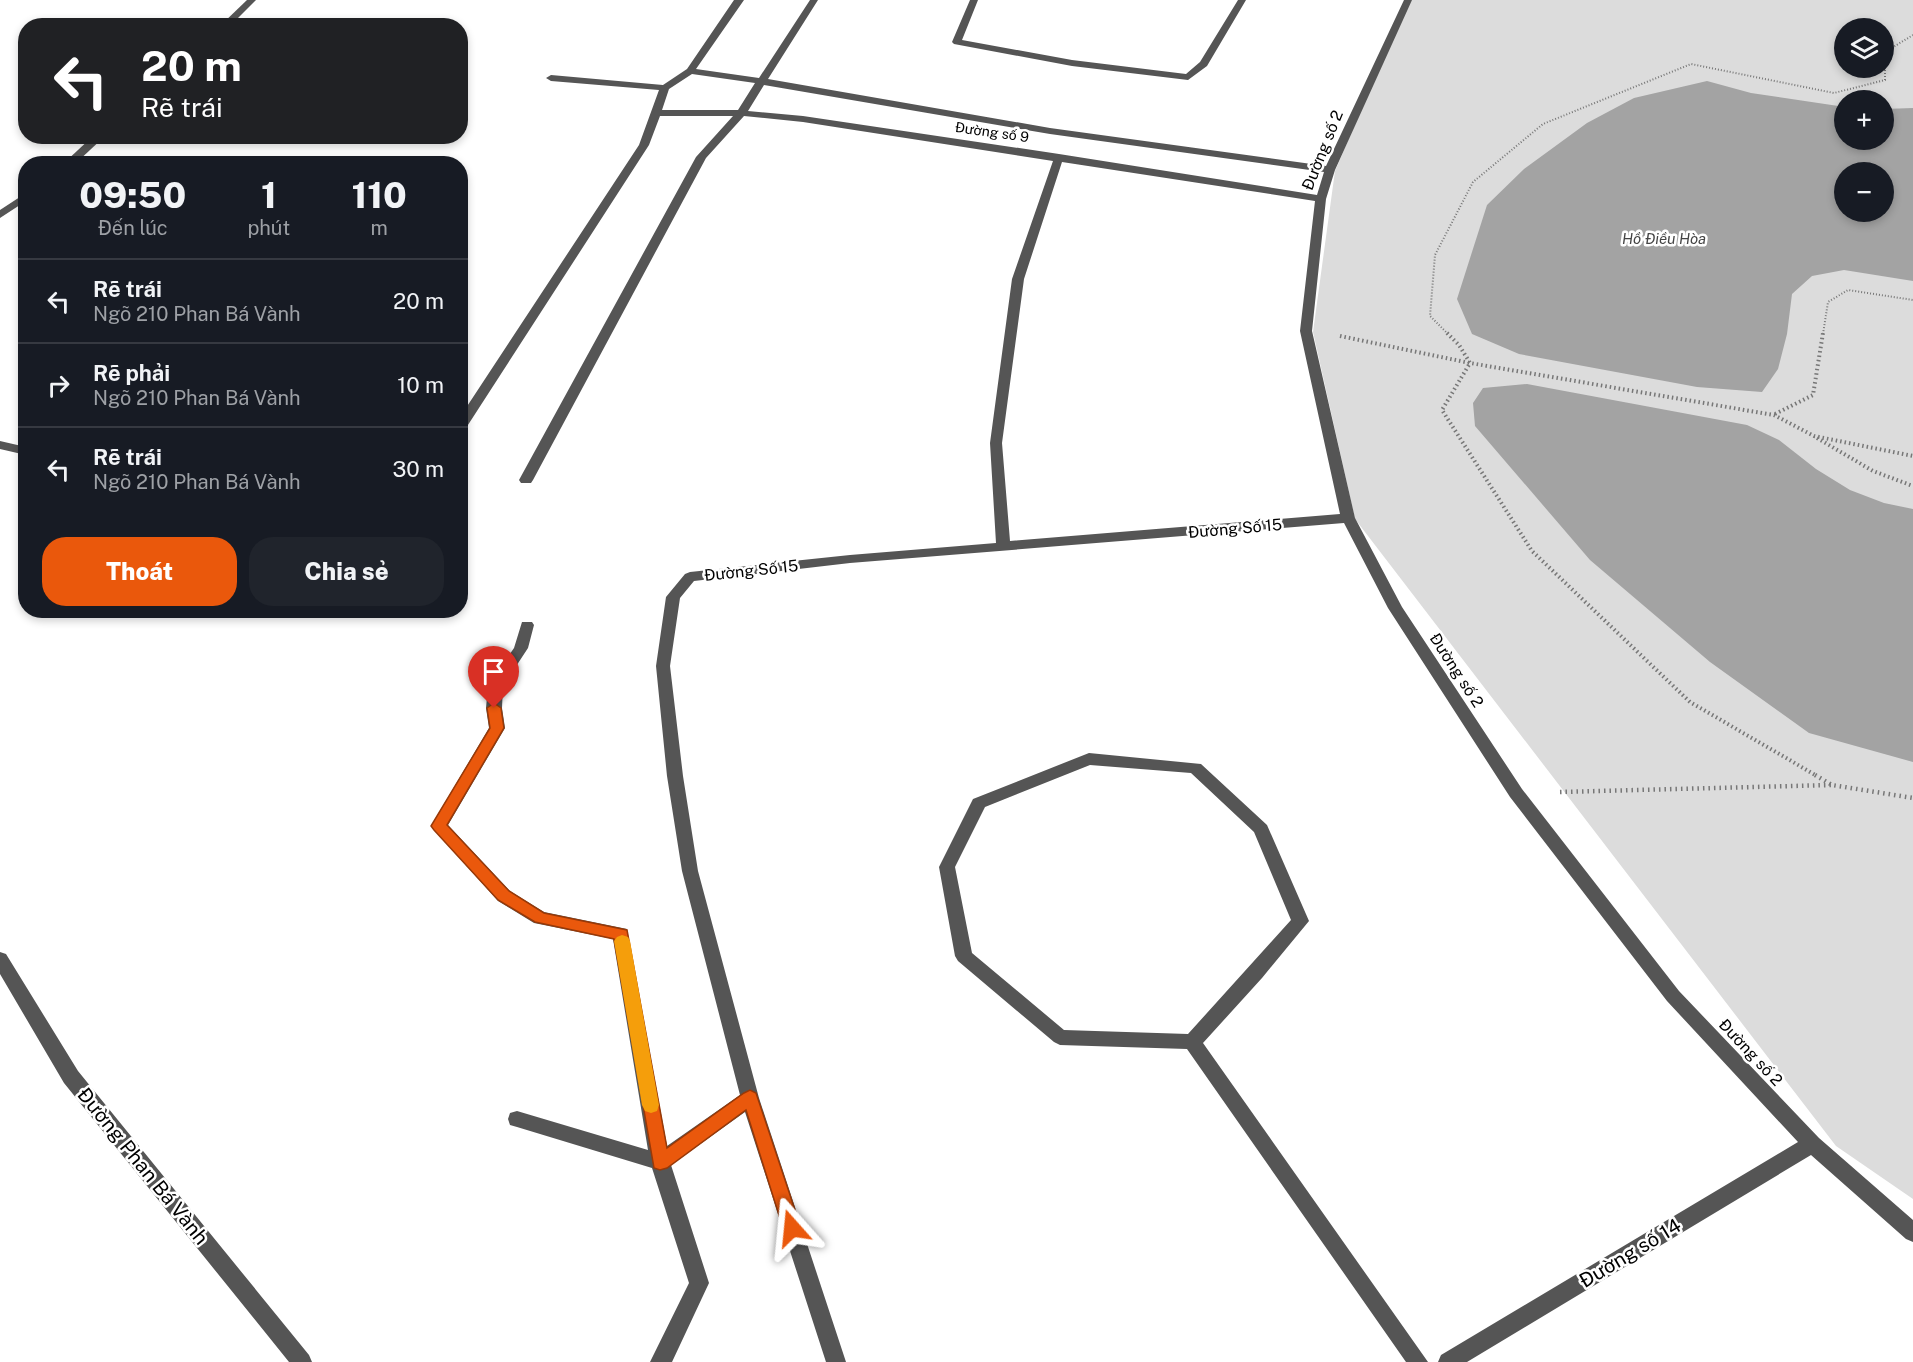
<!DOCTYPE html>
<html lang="vi">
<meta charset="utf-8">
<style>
:root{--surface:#171b24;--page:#20242c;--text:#f1f3f6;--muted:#9ea1a6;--line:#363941;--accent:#ea580c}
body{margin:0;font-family:"Public Sans",sans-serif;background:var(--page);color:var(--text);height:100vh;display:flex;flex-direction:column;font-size:22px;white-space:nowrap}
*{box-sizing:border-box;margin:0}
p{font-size:20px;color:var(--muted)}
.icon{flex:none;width:33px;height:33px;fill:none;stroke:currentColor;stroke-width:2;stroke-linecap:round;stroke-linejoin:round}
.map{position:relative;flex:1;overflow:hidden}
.drawer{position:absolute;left:18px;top:156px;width:450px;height:462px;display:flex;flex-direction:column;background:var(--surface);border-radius:24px;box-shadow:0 3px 9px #0003}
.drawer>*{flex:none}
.top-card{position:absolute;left:18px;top:18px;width:450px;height:126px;border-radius:24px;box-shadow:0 3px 9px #0003;background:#202124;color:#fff;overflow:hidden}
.controls{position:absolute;left:1834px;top:18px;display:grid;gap:12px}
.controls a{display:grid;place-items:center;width:60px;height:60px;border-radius:50%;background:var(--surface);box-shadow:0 3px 9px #0003;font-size:30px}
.pin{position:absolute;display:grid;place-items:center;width:51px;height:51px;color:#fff;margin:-62px -26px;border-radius:50% 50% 50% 0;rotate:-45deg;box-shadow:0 0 6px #0007}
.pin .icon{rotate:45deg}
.me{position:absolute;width:66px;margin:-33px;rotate:342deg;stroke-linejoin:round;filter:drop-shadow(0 0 4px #0008)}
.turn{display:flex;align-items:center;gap:21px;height:126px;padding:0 24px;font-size:27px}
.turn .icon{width:78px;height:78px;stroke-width:2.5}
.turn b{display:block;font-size:42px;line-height:51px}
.eta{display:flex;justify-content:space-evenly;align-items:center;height:102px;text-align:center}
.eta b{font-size:36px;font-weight:800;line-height:42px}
.button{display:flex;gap:12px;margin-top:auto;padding:12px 24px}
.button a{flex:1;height:69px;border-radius:24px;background:var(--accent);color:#fff;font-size:24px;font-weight:800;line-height:69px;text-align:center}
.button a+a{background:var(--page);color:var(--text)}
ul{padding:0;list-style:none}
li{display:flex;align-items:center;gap:18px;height:84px;padding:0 24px;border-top:2px solid var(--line)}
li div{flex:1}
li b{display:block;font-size:22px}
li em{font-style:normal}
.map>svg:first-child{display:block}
</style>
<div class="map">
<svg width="1913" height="1362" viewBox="0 0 1913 1362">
<rect width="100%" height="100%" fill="#fff"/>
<!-- green -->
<path fill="#dcdcdc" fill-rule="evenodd" d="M1409 0H1913V1199L1836 1146 1355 519 1313 332 1335 171ZM1845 28H1884V68H1845ZM1845 100H1884V140H1845ZM1845 172H1884V212H1845Z"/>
<!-- water -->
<g fill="#a3a3a3" fill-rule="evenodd">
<path d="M1707 81 1751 93 1845 107V140H1884V109L1913 108V281L1844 270 1812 276 1792 294 1787 334 1778 369 1762 392 1697 387 1519 354 1472 334 1457 299 1487 205 1524 169 1587 123 1634 98ZM1845 172H1884V212H1845Z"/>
<path d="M1527 384 1747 425 1779 440 1816 469 1850 490 1884 503 1913 509V762L1809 733 1710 662 1590 560 1475 426 1473 403 1483 388Z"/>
</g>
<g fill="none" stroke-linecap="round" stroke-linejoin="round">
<!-- path-far2 -->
<g stroke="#777" stroke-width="2" stroke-dasharray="1 2" stroke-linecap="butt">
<path d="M1448 334 1430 316 1435 255 1473 182 1543 124 1691 64 1834 93 1885 80V52L1913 35"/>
<path d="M1823 334 1828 302 1848 290 1913 300"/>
</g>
<!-- path-far1 -->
<g stroke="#777" stroke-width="4" stroke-dasharray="1.5 3" stroke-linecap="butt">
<path d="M1447 333 1459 345 1470 363 1442 410 1532 551 1690 702 1817 776"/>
<path d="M1340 336 1470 363 1774 415 1814 436 1913 456"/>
<path d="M1775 414 1813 395 1823 333"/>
<path d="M1817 438 1873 471 1913 486"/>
</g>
<!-- path -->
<g stroke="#777" stroke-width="4.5" stroke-dasharray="1.5 4" stroke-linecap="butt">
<path d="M1815 775 1832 785 1913 798"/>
<path d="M1560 792 1831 785"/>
</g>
<!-- minor -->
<g fill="#555" fill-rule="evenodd">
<path d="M247 0H256L230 26H220Z"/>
<path d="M734 0H744L696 69 759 78 810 0H818L768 79 1050 128 1326 166 1404 0H1412L1335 170 1326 199 1312 331 1355 518 1402 607 1522 789 1679 991 1819 1138 1913 1220V1242L1906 1239 1811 1155 1467 1362H1438L1441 1355 1798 1142 1667 1001 1510 797 1388 608 1344 523 850 563 694 581 680 598 670 666 683 776 698 871 759 1098 846 1362H826L745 1112 671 1165 709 1283 672 1362H650L689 1283 652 1168 517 1127 510 1125 508 1119 510 1113 517 1111 648 1150 613 939 534 923 498 901 431 826 489 728 486 708 488 686 514 648 522 622H532L534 625 528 648 503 686 502 708 505 728 448 825 510 891 544 912 627 929 667 1146 740 1095 682 871 667 776 656 666 666 597 685 574 690 572 850 555 996 543 990 443 1012 279 1053 161 803 122 744 116 706 158 533 480 531 483H521L519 480 696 157 733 116H660L649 145 466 428 460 432V417L639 145 659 90 551 81 546 78 551 75 663 85 687 69ZM692 74 755 83 738 110H662L669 89ZM764 85 1050 134 1324 172 1317 195 1059 154 803 116 748 111ZM1062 162 1315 201 1300 331 1340 514 1010 541 1002 443 1024 279Z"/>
<path d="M970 0H978L962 40 1072 60 1186 74 1200 62 1238 0H1246L1207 66 1188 80 1072 66 954 44 952 42Z"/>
<path d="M93 136H105L75 164H63Z"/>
<path d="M26 193V201L0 218V210Z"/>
<path d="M0 441 26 447V455L0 449Z"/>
<path d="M1089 753 1201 764 1267 825 1309 921 1262 978 1203 1043 1428 1362H1406L1187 1049 1060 1045 1054 1042 958 961 955 956 939 867 973 799ZM1090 765 1191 773 1254 832 1291 920 1188 1034 1064 1030 972 953 955 867 985 807Z"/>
<path d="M0 952 6 954 78 1071 309 1355 312 1362H289L64 1083 0 974Z"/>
</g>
</g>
<!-- route -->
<path fill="#ea580c" stroke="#983908" stroke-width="1.5" d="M494 703 501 708 504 728 447 825 509 891 544 913 627 930 667 1148 744 1093 750 1090 756 1093 801 1228 798 1234 792 1236 785 1234 783 1228 746 1110 667 1168 660 1170 654 1168 614 939 535 922 498 900 434 830 431 826 490 728 487 708Z"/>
<!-- slow -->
<path fill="#f59e0b" d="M622 935 628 937 630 941 659 1105 657 1111 651 1113 645 1111 642 1105 614 941 617 937Z"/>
<g text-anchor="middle" stroke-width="5" stroke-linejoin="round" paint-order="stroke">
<!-- far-street labels -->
<g font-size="14" fill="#000" stroke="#fff">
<text transform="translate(992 132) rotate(8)" y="5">Đường số 9</text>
</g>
<!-- far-water labels -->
<g font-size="15" font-style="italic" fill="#444" stroke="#fff">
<text x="1664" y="244">Hồ Điều Hòa</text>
</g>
<!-- street labels -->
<g font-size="16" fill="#000" stroke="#fff">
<text transform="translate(1322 150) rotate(-68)" y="6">Đường số 2</text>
<text transform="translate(1235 528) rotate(-5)" y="6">Đường Số 15</text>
<text transform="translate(751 570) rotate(-6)" y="6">Đường Số 15</text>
<text transform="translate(1457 670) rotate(57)" y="6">Đường số 2</text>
<text transform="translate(1751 1052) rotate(47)" y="6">Đường số 2</text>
</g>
<!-- near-street labels -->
<g font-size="20" fill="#000" stroke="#fff">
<text transform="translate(143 1166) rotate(51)" y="7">Đường Phan Bá Vành</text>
<text transform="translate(1630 1253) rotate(-31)" y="7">Đường số 14</text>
</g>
</g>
</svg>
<div class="controls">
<a><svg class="icon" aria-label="layers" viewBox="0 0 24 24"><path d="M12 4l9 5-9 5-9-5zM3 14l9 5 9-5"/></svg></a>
<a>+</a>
<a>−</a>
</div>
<div class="pin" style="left:494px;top:708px;background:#d93025"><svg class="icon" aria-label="arrive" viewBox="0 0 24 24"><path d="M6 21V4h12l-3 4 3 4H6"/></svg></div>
<svg class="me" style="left:792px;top:1228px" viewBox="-20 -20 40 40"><path d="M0-17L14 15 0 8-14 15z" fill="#ea580c" stroke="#fff" stroke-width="4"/></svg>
<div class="top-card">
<div class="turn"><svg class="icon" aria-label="left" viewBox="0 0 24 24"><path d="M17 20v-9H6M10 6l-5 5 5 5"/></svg><div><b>20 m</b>Rẽ trái</div></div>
</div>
<section class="drawer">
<div class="eta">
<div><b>09:50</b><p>Đến lúc</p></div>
<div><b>1</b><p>phút</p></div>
<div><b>110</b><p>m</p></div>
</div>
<ul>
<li><svg class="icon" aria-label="left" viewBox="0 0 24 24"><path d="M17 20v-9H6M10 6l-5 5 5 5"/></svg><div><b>Rẽ trái</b><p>Ngõ 210 Phan Bá Vành</p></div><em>20 m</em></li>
<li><svg class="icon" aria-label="right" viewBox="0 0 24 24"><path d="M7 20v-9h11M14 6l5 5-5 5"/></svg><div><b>Rẽ phải</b><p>Ngõ 210 Phan Bá Vành</p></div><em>10 m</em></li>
<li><svg class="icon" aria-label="left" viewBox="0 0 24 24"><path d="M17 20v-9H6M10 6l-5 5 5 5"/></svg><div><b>Rẽ trái</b><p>Ngõ 210 Phan Bá Vành</p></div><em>30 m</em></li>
</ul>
<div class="button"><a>Thoát</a><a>Chia sẻ</a></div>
</section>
</div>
